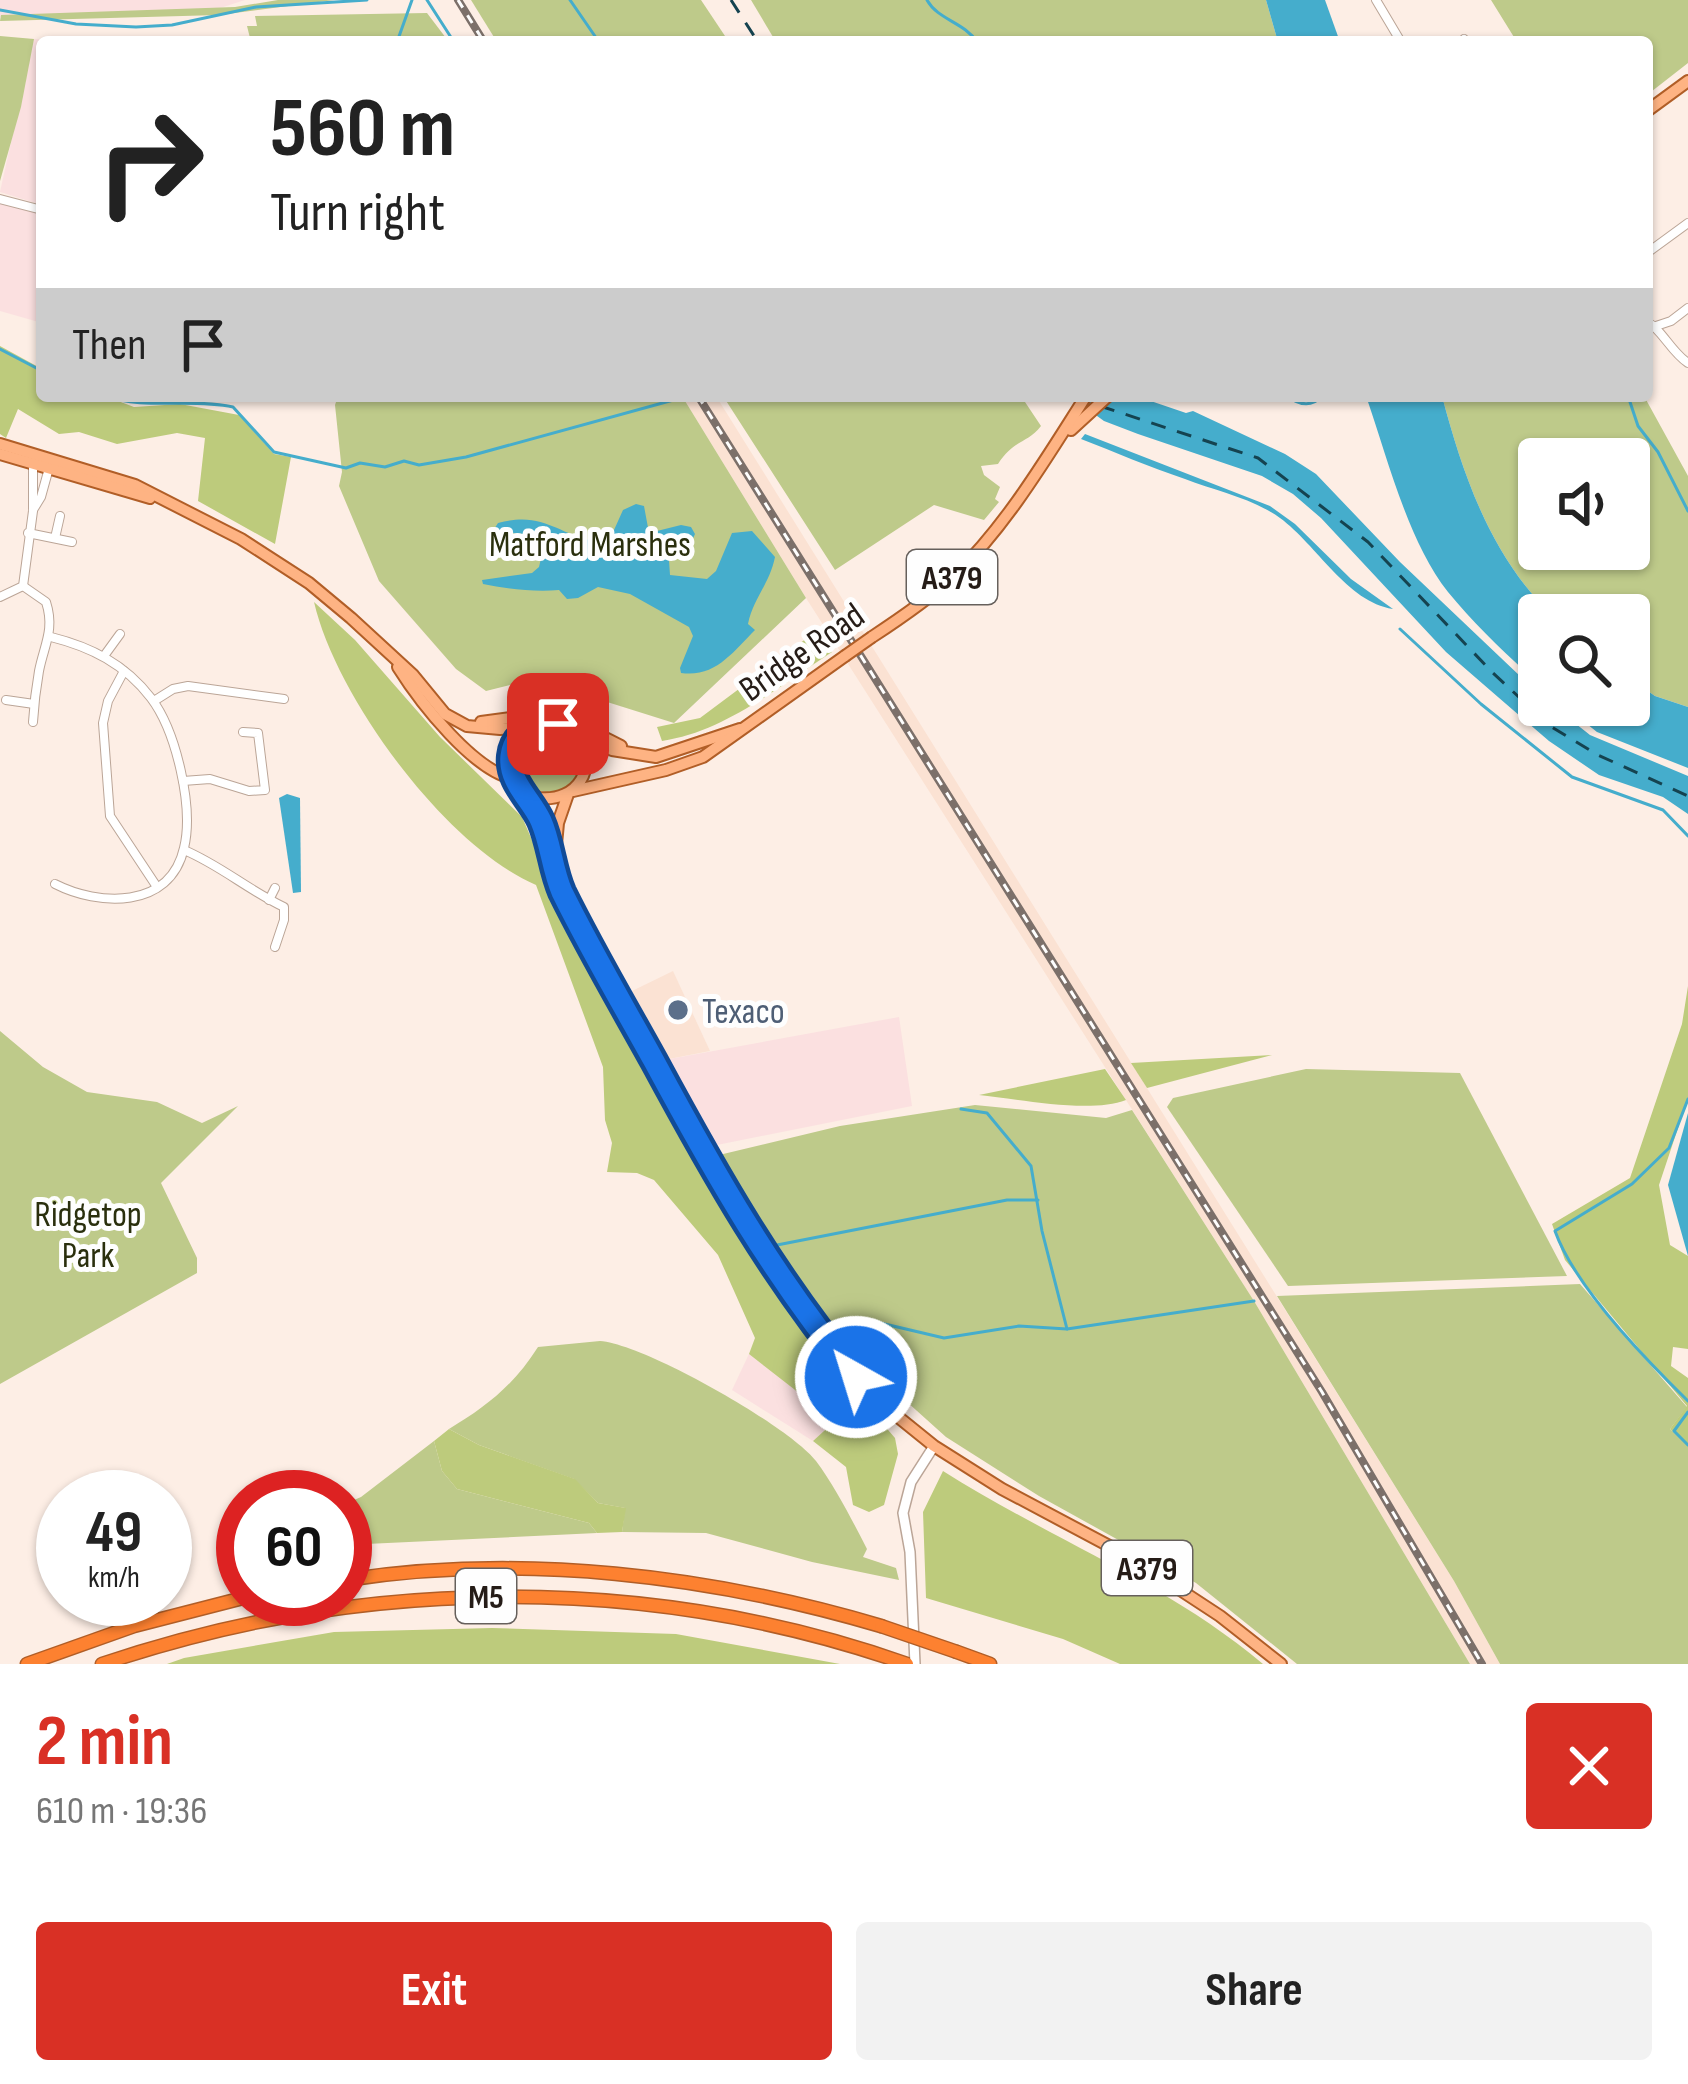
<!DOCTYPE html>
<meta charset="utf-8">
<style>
:root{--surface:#fff;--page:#f2f2f2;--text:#222;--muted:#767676;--accent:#d93025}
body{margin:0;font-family:"Sofia Sans Condensed",sans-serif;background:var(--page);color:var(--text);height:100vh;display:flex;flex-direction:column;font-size:45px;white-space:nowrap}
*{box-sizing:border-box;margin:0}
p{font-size:39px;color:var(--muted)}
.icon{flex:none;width:66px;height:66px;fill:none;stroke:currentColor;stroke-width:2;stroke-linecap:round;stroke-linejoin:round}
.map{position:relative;height:1664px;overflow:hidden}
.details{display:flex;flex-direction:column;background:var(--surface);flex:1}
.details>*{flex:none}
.banner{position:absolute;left:36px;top:36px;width:1617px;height:366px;border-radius:12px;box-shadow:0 3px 9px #0004;background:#fff;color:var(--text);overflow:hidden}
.tools{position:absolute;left:1518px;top:438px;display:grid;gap:24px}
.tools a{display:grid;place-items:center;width:132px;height:132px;border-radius:12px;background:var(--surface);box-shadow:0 3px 9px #0004;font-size:60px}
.speed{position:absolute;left:36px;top:1470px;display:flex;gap:24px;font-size:60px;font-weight:700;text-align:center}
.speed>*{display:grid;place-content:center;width:156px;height:156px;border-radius:50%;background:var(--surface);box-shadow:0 3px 9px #0004;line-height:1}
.speed small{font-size:30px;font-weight:400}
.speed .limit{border:18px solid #d22;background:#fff;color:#111}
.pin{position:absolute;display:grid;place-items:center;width:102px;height:102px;color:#fff;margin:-51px;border-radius:24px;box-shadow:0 6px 18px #0006}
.me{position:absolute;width:132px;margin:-66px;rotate:321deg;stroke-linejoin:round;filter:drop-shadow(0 0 9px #0008)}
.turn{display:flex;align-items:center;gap:42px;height:252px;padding:0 36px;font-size:54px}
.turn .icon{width:156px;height:156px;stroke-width:2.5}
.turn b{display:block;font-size:84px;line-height:102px}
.then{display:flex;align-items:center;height:114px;padding:0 36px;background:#0003;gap:24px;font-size:45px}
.round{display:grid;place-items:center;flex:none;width:126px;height:126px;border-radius:12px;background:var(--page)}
.head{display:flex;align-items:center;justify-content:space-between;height:204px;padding:0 36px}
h1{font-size:72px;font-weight:700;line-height:90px;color:var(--accent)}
.button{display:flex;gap:24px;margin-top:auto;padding:24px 36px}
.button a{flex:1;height:138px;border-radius:12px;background:var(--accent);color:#fff;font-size:48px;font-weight:700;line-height:138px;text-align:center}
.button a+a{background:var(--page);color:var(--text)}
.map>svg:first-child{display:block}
</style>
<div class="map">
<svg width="1688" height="1664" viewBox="0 0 1688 1664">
<rect width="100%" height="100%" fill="#fdeee5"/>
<!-- built -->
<g fill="#fbe2d3">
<path d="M682 396H716L1454 1581 1500 1664H1470L1254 1301 806 598Z"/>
<path d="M673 971 710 1051 664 1060 630 992Z"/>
</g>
<!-- industrial -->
<g fill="#fbe0e0">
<path d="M0 0H245L214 10 0 17Z"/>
<path d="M34 39 74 42H42V205L0 192Z"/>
<path d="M0 201 42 214V323L0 311Z"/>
<path d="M899 1017 912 1106 712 1146 664 1060Z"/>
<path d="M749 1354 836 1421 813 1441 732 1390Z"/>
</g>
<!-- green -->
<g fill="#beca8a" fill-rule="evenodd">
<path d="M278 0H334L219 15 0 21 1 15 235 7Z"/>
<path d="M471 0H701L729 42H497Z"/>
<path d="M751 0H1266L1278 42H776Z"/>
<path d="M1491 0H1688V63L1647 95V42H1517Z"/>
<path d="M427 13 449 42H251L247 26H257L255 16Z"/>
<path d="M0 36 34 39 21 107 0 181Z"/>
<path d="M357 396H682L806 598 674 723 534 679 486 691 456 669 379 581 339 486 342 472 335 405 337 399Z"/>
<path d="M723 396H1021L1041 426C1027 444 1014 439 998 464L981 466 984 475 1000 487 995 499 999 502 984 520 934 505 835 570Z"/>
<path d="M1442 396H1644L1688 476V707L1655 696 1629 678V615H1552C1491 557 1463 475 1442 396ZM1539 459H1629V549H1539Z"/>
<circle cx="548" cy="760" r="32"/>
<path d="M0 1031 43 1067 87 1092 157 1102 202 1123 238 1106 161 1183 197 1258V1273L0 1384Z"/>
<path d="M1306 1069 1460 1073 1567 1276 1288 1286 1167 1107 1173 1098Z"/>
<path d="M975 1105 1106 1118 1132 1110 1254 1301 1470 1664H1297L1196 1583 1039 1496 946 1437 867 1366 831 1323 772 1246 719 1155 840 1126Z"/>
<path d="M1580 1284 1687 1407 1670 1429 1688 1446V1664H1500L1454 1581 1277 1296Z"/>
<path d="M600 1341C644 1344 789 1426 816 1461 836 1488 852 1520 867 1549L863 1557 896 1568 899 1580 812 1562 706 1533 622 1532 625 1508 598 1503 574 1479 479 1445 449 1429C486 1407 514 1385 538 1347Z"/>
<path d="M434 1441 442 1471 457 1489 589 1523 597 1533 345 1545V1504L361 1497Z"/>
</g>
<!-- forest -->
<g fill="#bdcb7c">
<path d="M0 346 42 369V396H105L134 407 180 404 239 415 274 454 291 457 275 544 198 501 205 438 177 433 117 444 79 432 59 434 18 409 6 438 0 434Z"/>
<path d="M314 602 355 640 440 737 522 817 555 893 672 1114 733 1221 795 1322 895 1438 898 1454 884 1505 869 1512 853 1505 846 1467 813 1441 835 1421 749 1354 755 1338 718 1255 654 1180 637 1173 607 1172 612 1143 605 1120 603 1067 536 885C445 846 336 697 314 602Z"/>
<path d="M811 635 832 652C779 686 725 732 662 741L657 727 700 718Z"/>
<path d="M1688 986V1098L1659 1185 1670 1245 1688 1256V1349L1673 1347 1671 1366 1688 1378V1446L1670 1429 1687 1406 1565 1260 1552 1224 1630 1178 1682 1024Z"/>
<path d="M1272 1055 1147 1088 1131 1063Z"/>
<path d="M1105 1069 1126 1100C1090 1114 1018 1099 979 1095Z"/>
<path d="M449 1429 479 1445 575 1479 598 1503 626 1508 622 1532 597 1533 589 1523 457 1489 442 1471 434 1441Z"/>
<path d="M943 1471C1049 1538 1167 1583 1263 1664H1120L1063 1639 926 1598 923 1512Z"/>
<path d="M492 1628 676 1634 840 1664H167L184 1658 334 1632Z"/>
</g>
<!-- water -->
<g fill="#45adcc">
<path d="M1266 0H1325L1340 42H1278Z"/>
<path d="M1055 396H1136L1186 413 1193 411 1285 454 1316 474 1400 562 1539 694V705H1552L1590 735 1688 776V814L1663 797 1599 775 1549 741 1446 652 1321 518 1293 494 1262 476 1138 434 1104 421 1075 400Z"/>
<path d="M1366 396H1442C1463 475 1491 557 1552 615H1539V684C1507 655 1475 625 1448 592 1408 542 1387 456 1366 396Z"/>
<path d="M1085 434 1270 506 1295 524 1351 579 1393 609C1347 602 1317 545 1280 518 1252 498 1216 491 1185 479 1149 467 1115 452 1081 439Z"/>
<path d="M636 504 644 506 649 533 681 525 691 527 695 534 689 547 669 560 670 575 707 579 716 571 732 533 752 531 775 557C770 583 753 599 748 624L755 630C733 652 715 678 681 673L680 668 693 636 689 627 630 594 598 587 578 598 567 599 559 590C534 592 507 589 483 584L482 580 532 573 539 567 543 550C533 528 511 534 491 534L498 523C543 511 555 533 594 541L614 530 623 510Z"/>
<path d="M1629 678 1655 696 1688 707V768L1597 732 1563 705H1629Z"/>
<path d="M287 794 300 798 301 892 293 893 279 798Z"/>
<path d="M1688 1113V1256L1668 1185Z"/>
</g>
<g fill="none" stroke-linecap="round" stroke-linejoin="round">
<!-- stream -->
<g stroke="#45adcc" stroke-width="3">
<path d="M427 0 454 42"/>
<path d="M570 0 599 42"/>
<path d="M927 0C938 20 964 22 977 42"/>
<path d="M0 10 76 24 136 27 172 25 256 7 367 0"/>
<path d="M397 42 412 0"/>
<path d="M0 349 42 371"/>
<path d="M105 396C146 410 190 398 233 407L274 452 346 468 360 463 385 467 404 461 419 465 466 457 688 396"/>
<path d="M1287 396C1299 405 1311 408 1322 396"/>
<path d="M1628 396 1638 426 1658 452 1688 511"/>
<path d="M1400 629 1481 704 1572 777 1663 810 1688 836"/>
<path d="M1688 1099 1669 1148 1632 1184 1555 1231C1575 1287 1644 1358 1688 1401"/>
<path d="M961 1109 987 1113 1031 1166 1042 1231 1067 1329"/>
<path d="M772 1246 1007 1200H1038"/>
<path d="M831 1323 872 1321 944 1338 1019 1326 1067 1329 1254 1301"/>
<path d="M1688 1412 1674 1431 1688 1445"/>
</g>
<!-- ferry -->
<g stroke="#154350" stroke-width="3" stroke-dasharray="15 12" stroke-linecap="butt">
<path d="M731 0 758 42"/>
<path d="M1100 406 1258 458 1368 542 1493 673 1550 726 1598 755 1688 796"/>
</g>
<defs>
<g id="street">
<path d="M1376 0 1401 42"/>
<path d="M1464 39 1467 42"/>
<path d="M0 199 42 210"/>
<path d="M1647 253 1688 223"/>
<path d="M1647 322C1661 328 1671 352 1688 363"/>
<path d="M1656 326 1671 321 1688 308"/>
<path d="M33 510 41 497 49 468"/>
<path d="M28 533 72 542"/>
<path d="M55 538 60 516"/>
<path d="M23 586 46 602C55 630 44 645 39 671 36 688 34 705 33 722"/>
<path d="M0 597 23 586 33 511V465"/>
<path d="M51 637C91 647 125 664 151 698 176 731 194 807 184 848 170 910 98 906 55 884"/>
<path d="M104 656 120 634"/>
<path d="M124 671 108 701 103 723 110 816 157 887"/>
<path d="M6 700 34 704"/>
<path d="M154 701 173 689 188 686 284 699"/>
<path d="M183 781 210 779 249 791 265 790 258 733 243 732"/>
<path d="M184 850C220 865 248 890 284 907V920L275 947"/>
<path d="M269 900 275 888"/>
</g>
<path id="secondary" d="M915 1664 910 1552 903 1513 911 1482 934 1446"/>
<g id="primary">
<path d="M1647 111 1688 81"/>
<path d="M1071 430 1108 396"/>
<path d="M0 444 135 485 241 539 309 583 351 618 413 675 445 714 467 726 500 729 558 724 612 750 656 757 740 729"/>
<path d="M0 454 150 498"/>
<path d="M872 637C901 618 929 599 954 576 1007 525 1047 457 1086 396"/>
<path d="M398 667C420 702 474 772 515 779"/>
<path d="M481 722 554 712 621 746"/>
<path d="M533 727C501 746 506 784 539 798 578 802 599 767 577 735"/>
<path d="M519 785 541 821 562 891 704 1154 768 1263 856 1377 882 1404 934 1446 1002 1489 1130 1557 1220 1616 1281 1664"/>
<path d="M573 791 666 770 703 757 845 656"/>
<path d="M555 855 558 823 568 794"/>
</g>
<g id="highway">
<path d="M345 1580C523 1553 709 1575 881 1626"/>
<path d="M957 1652 990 1664"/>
<path d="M27 1664 134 1626 243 1598"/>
<path d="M102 1664C362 1576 648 1573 907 1664"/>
</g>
</defs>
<!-- street casing -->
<use href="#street" stroke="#bba597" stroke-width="10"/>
<!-- secondary casing -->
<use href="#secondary" stroke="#bba597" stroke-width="12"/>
<!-- primary casing -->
<use href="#primary" stroke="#b15e27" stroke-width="14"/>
<!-- highway casing -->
<use href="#highway" stroke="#b15e27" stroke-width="15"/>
<!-- street -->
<use href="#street" stroke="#fff" stroke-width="8"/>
<!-- secondary -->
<use href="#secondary" stroke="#fff" stroke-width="9"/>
<!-- primary -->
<use href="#primary" stroke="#feb383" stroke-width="10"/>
<!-- highway -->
<use href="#highway" stroke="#fd8130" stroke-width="12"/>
<defs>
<g id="rail">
<path d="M458 0 484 42"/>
<path d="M698 396 1322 1392 1482 1664"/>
</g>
</defs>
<!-- rail casing -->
<use href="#rail" stroke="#7c706a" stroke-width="8"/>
<!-- rail -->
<use href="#rail" stroke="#fefefe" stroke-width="3" stroke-dasharray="9" stroke-linecap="butt"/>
<defs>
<path id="primary-bridge" d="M845 656 872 637"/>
<path id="highway-bridge" d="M881 1626 957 1652"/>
</defs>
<!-- primary-bridge casing -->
<use href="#primary-bridge" stroke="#b15e27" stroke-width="14" stroke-linecap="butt"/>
<!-- highway-bridge casing -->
<use href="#highway-bridge" stroke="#b15e27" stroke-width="15" stroke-linecap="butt"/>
<!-- primary-bridge -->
<use href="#primary-bridge" stroke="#feb383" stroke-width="10"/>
<!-- highway-bridge -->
<use href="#highway-bridge" stroke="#fd8130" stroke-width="12"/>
</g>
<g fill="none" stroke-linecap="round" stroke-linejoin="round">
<defs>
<path id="route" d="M558 724C536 723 514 732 511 756 508 782 532 800 541 821 551 844 552 869 562 892 590 949 623 1005 654 1061 716 1176 772 1275 856 1377"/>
</defs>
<!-- route casing -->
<use href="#route" stroke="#114b97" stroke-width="30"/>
<!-- route -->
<use href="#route" stroke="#1a73e8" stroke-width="21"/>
</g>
<!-- markers -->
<circle fill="#5c6f8a" stroke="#fefefe" stroke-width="4.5" cx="678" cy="1010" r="12"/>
<g text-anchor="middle" stroke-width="10" stroke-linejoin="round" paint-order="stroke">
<!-- shield labels -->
<g fill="#fefefe" stroke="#66605c" stroke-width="3">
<rect x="907" y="550" width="90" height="54" rx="9"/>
<rect x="1102" y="1541" width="90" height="54" rx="9"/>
<rect x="456" y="1569" width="60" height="54" rx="9"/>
</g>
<g font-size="33" font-weight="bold" fill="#251c17">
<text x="952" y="589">A379</text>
<text x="1147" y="1580">A379</text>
<text x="486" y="1608">M5</text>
</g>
<!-- park labels -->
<g font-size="36" fill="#2a2f0d" stroke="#fefefe">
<text x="590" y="556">Matford Marshes</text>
<text x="88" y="1226">Ridgetop<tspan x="88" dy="41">Park</tspan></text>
</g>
<!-- street labels -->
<g font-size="36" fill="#251c17" stroke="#fefefe">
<text transform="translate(801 651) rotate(-35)" y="13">Bridge Road</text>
</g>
<!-- service labels -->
<g font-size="36" fill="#4e5e75" stroke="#fefefe" text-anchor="start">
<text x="702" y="1023">Texaco</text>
</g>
</g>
</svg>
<div class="tools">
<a><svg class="icon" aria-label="sound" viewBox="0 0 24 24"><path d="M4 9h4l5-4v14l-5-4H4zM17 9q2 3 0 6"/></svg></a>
<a><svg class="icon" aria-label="search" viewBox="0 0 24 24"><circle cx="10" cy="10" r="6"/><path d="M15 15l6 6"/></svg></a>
</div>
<div class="speed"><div>49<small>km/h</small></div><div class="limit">60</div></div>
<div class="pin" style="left:558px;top:724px;background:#d93025"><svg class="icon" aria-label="arrive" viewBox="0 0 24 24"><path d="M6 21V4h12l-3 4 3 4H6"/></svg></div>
<svg class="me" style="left:856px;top:1377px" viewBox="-20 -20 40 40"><circle r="17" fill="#1a73e8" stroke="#fff" stroke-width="3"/><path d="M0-11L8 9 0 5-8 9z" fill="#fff"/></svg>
<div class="banner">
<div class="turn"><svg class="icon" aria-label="right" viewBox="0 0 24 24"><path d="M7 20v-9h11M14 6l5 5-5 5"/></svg><div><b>560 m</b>Turn right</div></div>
<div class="then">Then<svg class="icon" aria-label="arrive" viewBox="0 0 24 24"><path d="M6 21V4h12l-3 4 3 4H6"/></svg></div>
</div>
</div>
<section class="details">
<div class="head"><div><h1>2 min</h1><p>610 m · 19:36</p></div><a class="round" style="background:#d93025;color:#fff"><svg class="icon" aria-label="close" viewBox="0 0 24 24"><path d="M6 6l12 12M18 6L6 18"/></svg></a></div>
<div class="button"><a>Exit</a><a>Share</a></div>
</section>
